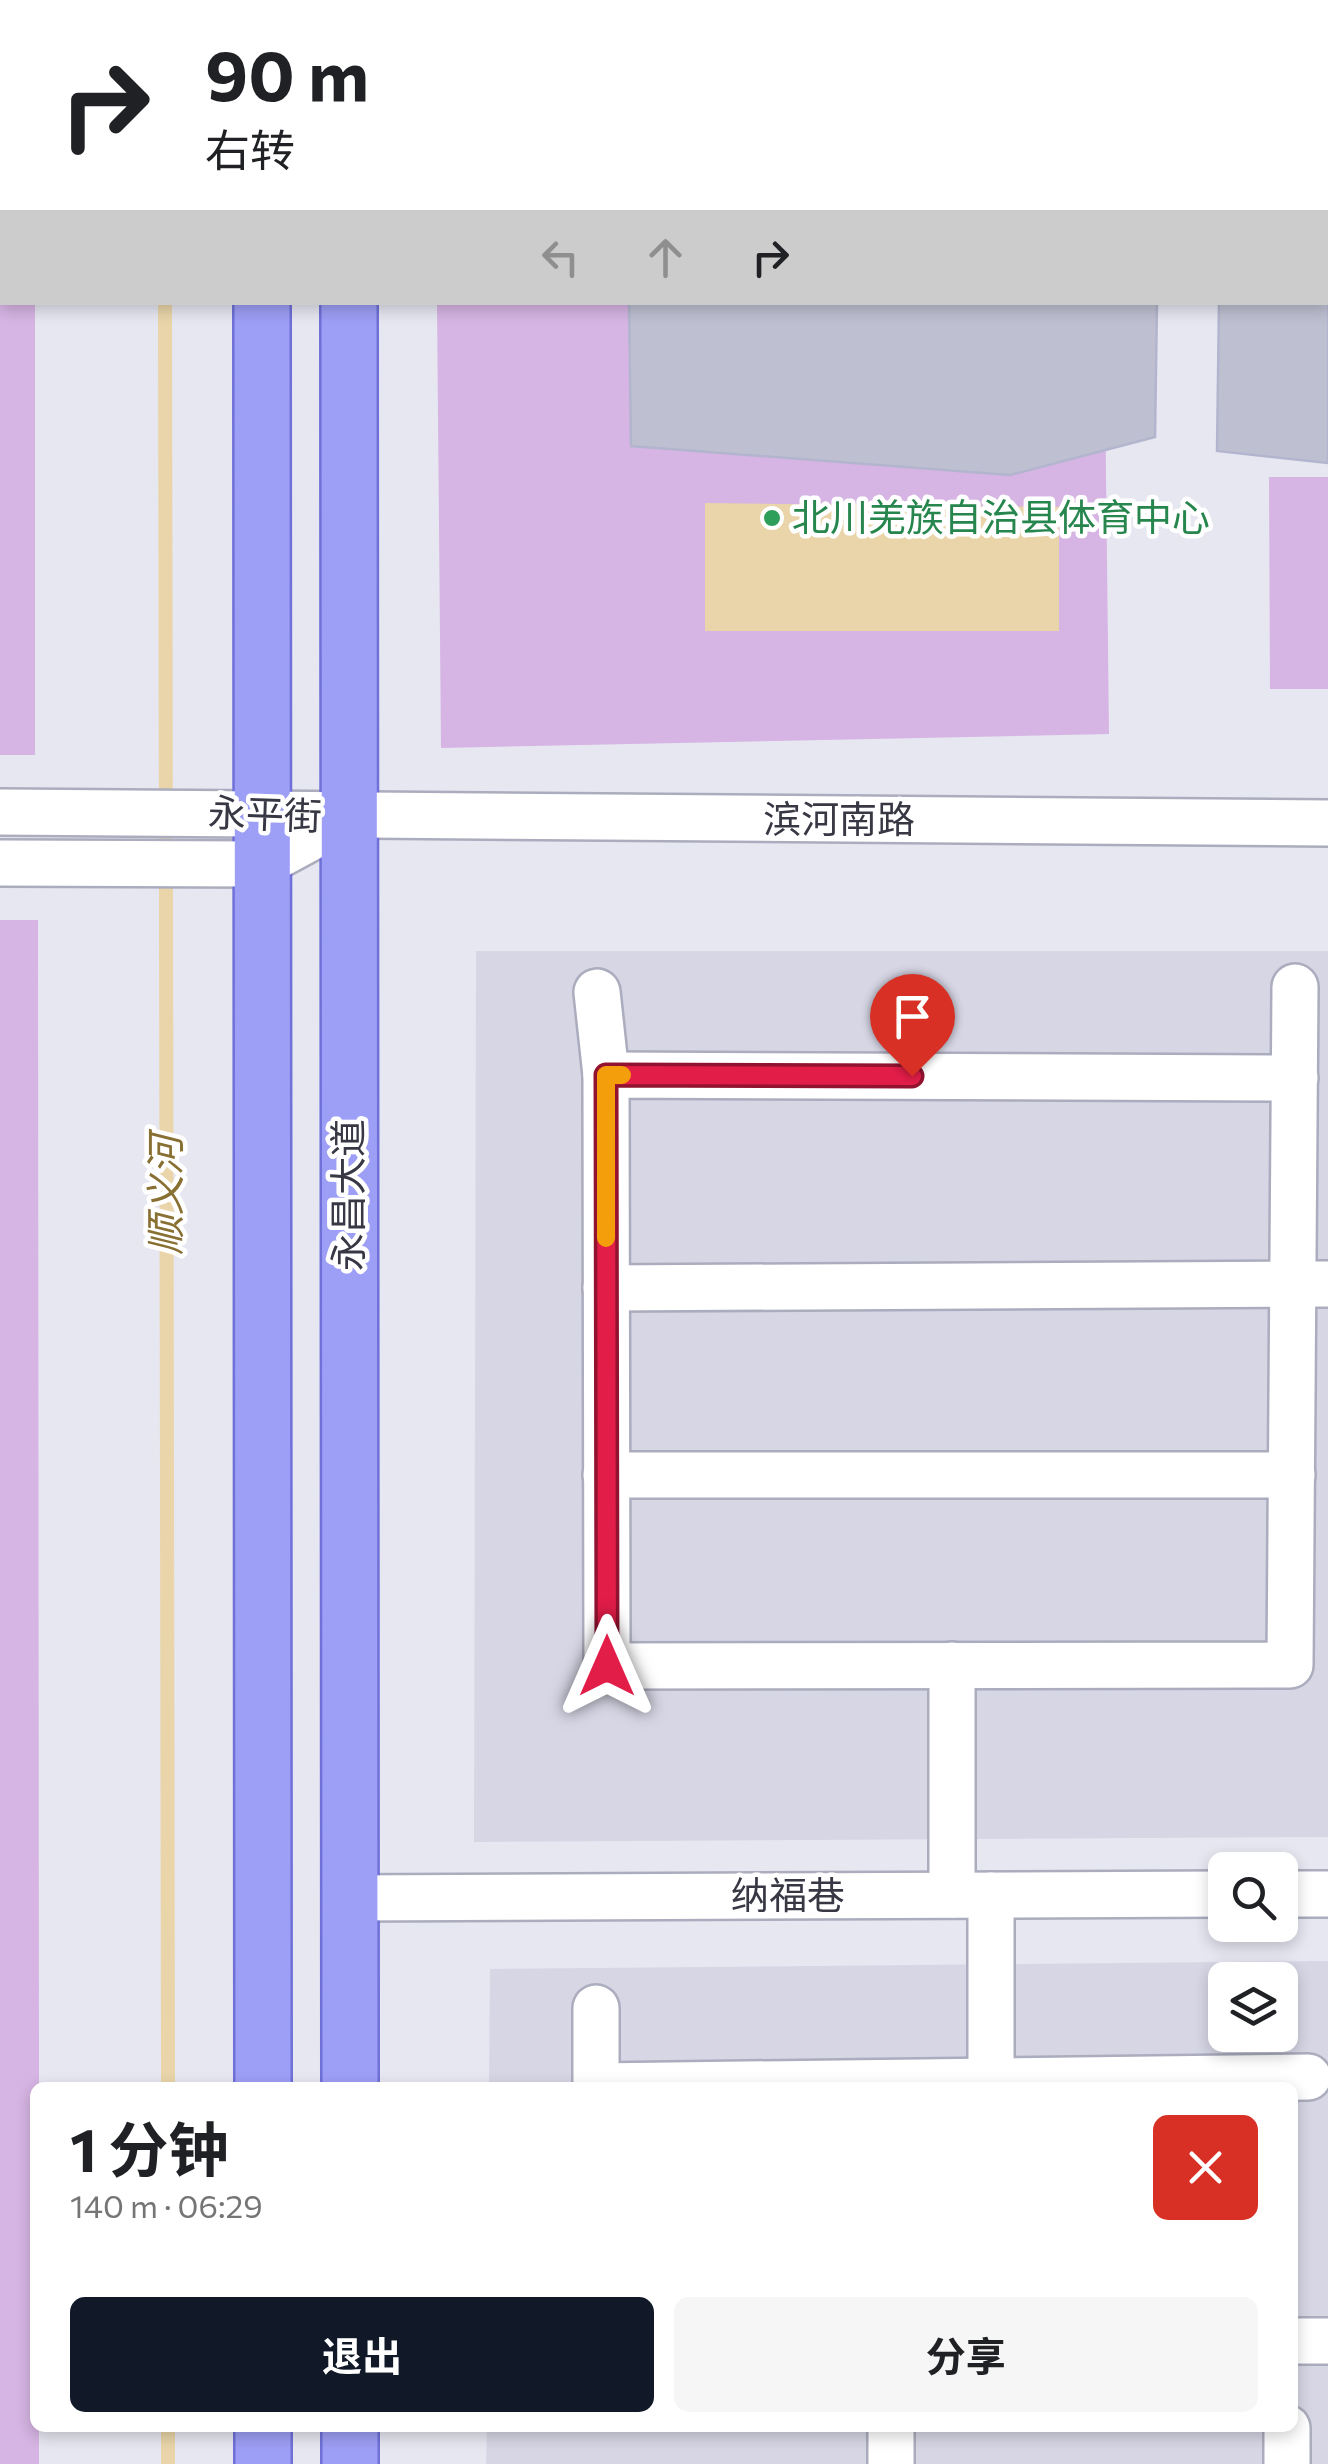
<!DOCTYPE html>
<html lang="zh">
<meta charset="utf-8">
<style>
:root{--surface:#fff;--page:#f6f6f6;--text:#202124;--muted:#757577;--accent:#111827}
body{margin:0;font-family:Commissioner,"Noto Sans SC",sans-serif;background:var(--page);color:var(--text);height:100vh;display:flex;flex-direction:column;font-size:38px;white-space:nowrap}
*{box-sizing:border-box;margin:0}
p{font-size:32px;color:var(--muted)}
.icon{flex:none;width:55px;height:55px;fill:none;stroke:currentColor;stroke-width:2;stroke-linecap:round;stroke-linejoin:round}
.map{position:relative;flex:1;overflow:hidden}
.panel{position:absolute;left:30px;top:2082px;width:1268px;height:350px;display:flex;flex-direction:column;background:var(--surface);border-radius:15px;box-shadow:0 5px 15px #0003}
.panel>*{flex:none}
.banner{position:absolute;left:0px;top:0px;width:1330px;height:305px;box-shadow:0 5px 15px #0003;background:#fff;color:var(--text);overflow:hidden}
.controls{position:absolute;left:1208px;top:1852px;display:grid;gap:20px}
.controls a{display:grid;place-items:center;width:90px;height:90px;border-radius:15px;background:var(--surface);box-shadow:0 5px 15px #0003;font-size:50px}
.pin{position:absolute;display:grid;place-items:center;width:85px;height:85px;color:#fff;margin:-102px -42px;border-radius:50% 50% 50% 0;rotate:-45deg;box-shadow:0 0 10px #0007}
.pin .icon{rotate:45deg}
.me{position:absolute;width:110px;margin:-55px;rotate:0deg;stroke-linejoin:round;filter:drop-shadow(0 0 8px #0008)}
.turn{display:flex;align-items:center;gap:35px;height:210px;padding:0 40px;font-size:45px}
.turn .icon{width:130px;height:130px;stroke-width:2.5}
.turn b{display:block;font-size:70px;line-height:85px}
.lanes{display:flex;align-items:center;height:95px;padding:0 40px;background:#0003;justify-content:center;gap:50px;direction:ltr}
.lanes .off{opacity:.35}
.round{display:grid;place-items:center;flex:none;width:105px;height:105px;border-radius:15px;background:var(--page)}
.head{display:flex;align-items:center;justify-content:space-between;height:170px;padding:0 40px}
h1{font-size:60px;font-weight:700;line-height:75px}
.button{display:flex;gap:20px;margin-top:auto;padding:20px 40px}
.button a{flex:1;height:115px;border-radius:15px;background:var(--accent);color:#fff;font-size:40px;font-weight:700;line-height:115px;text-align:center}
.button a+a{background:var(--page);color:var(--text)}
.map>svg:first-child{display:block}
</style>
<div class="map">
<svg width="1328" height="2464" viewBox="0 0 1328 2464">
<rect width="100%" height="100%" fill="#e7e7f2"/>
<!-- residential -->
<g fill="#d6d6e5" fill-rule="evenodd">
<path d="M476 951H1328V1837L474 1842Z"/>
<path d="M1328 1961V2464H486L487 2428H1292V2088L489 2087 490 1969ZM1225 1980H1280V2035H1225Z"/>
</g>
<!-- green -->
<g fill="#d6b4e3">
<path d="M0 0H35L2 2V302L35 303V755H0Z"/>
<path d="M434 0H1328V50V2Z"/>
<path d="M437 303H1104L1109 734 441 748Z"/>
<path d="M1269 477H1328V689H1270Z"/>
<path d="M0 920H38L39 2087 35 2088V2428H39V2464H0Z"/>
</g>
<!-- water -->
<path fill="#e9d5a9" d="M705 503 1059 507V631H705Z"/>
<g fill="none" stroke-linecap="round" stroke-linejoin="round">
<!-- stream -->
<g stroke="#e9d5a9" stroke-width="14">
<path d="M164 0V2"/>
<path d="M165 302 168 2088"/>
<path d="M168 2428V2464"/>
</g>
</g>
<!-- building -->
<g fill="#bec0d2" stroke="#b2b5cd" stroke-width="2.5">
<path d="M1328 115V463L1217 451 1219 302H1328Z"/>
<path d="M629 302H1157L1155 437 1010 475 631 446Z"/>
</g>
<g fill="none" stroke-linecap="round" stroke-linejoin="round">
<defs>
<g id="minor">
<path d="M0 812 1328 823"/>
<path d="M0 863 262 864 347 818"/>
<path d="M597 992 606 1075"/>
<path d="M1295 1078 606 1075 607 1666 1290 1665 1295 987"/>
<path d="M606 1288 1328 1284"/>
<path d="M606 1475H1292"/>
<path d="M952 1665V1895"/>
<path d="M1280 1894H1328"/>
<path d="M991 1895V2088"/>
<path d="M350 1898 1225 1894"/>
<path d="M596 2086 1308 2077"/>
<path d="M596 2088V2008"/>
<path d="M1292 2341H1328"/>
<path d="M891 2428V2464"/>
<path d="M1287 2428V2464"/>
</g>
<g id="major">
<path d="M262 0V2"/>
<path d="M349 0V2"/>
<path d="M262 302 263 2088"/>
<path d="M349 302 350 2088"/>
<path d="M263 2428V2464"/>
<path d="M350 2428V2464"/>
</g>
</defs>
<!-- minor casing -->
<use href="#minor" stroke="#abacbd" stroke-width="50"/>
<!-- major casing -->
<use href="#major" stroke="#6f71d9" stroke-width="60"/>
<!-- minor -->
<use href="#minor" stroke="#fff" stroke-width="45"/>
<!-- major -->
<use href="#major" stroke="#9d9ef5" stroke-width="55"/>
</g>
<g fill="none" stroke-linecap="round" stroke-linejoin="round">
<defs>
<path id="route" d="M607 1666 606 1075 912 1076"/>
</defs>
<!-- route casing -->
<use href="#route" stroke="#92132f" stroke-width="25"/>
<!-- route -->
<use href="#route" stroke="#e11d48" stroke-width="18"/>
<!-- slow -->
<path stroke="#f59e0b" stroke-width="18" d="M606 1238V1075H622"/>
</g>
<!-- markers -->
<circle fill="#2e9e5b" stroke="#fff" stroke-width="4" cx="772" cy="518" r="10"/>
<g text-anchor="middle" stroke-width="9" stroke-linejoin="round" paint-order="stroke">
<!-- leisure labels -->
<g font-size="38" fill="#27864d" stroke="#fff" text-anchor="start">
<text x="792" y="531">北川羌族自治县体育中心</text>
</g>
<!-- street labels -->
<g font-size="38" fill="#373844" stroke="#fff">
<text transform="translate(265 815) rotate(2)" y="13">永平街</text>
<text x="839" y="833">滨河南路</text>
<text transform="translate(349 1195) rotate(-90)" y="13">永昌大道</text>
<text x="788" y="1909">纳福巷</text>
</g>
<!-- water labels -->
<g font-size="40" font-style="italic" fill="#886f32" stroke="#fff">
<text transform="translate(166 1195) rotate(-90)" y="14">顺义河</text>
</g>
</g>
</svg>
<div class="controls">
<a><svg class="icon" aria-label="search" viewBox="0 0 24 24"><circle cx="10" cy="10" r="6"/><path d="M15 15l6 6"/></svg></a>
<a><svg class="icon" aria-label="layers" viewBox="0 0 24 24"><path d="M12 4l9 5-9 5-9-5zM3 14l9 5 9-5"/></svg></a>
</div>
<div class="pin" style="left:912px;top:1076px;background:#d93025"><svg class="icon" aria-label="arrive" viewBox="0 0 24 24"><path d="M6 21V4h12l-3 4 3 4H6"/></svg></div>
<svg class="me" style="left:607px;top:1666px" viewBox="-20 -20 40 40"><path d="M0-17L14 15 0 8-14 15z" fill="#e11d48" stroke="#fff" stroke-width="4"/></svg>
<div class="banner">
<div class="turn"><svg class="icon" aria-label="right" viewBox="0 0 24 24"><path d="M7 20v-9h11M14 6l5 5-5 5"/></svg><div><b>90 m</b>右转</div></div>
<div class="lanes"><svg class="icon off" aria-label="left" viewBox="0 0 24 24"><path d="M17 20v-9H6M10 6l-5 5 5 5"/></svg><svg class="icon off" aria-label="ahead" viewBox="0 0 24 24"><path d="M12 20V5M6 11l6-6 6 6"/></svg><svg class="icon" aria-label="right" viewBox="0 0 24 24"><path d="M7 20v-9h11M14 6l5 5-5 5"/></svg></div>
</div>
<section class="panel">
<div class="head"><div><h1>1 分钟</h1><p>140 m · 06:29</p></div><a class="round" style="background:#d93025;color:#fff"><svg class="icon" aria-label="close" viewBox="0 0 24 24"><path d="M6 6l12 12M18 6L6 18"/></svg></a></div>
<div class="button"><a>退出</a><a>分享</a></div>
</section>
</div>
